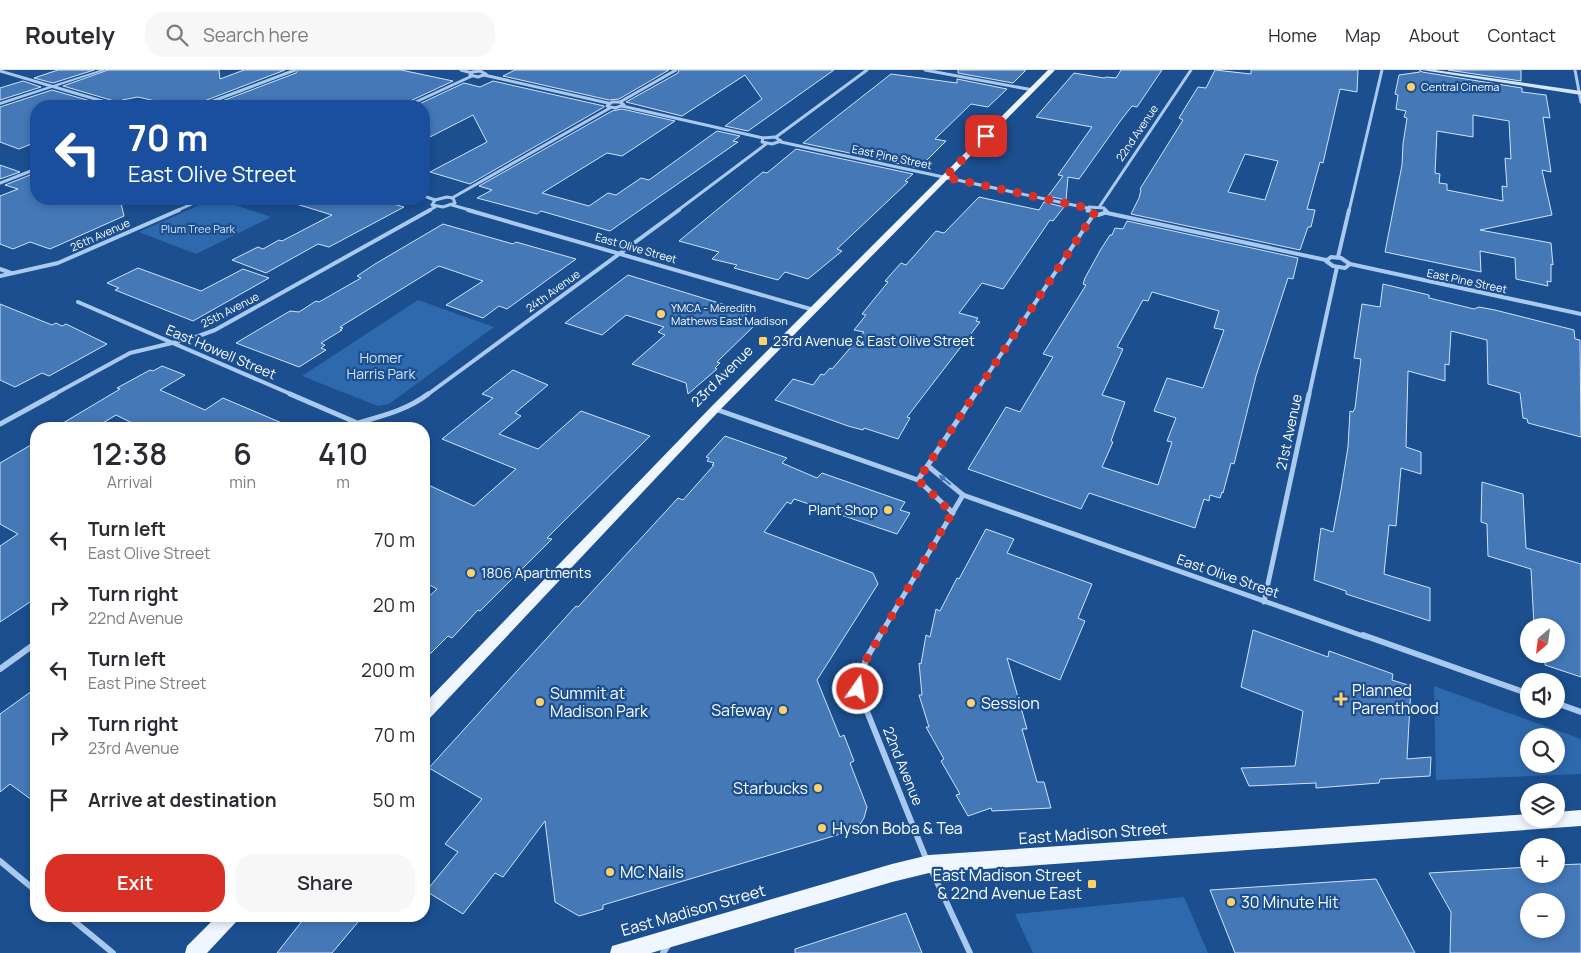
<!DOCTYPE html>
<meta charset="utf-8">
<style>
:root{--surface:#fff;--page:#f7f7f7;--text:#2b2b33;--muted:#7c7c81;--line:#e1e1e2;--accent:#d93025}
body{margin:0;font-family:Manrope,sans-serif;background:var(--page);color:var(--text);height:100vh;display:flex;flex-direction:column;font-size:19px;white-space:nowrap}
*{box-sizing:border-box;margin:0}
p{font-size:16px;color:var(--muted)}
.icon{flex:none;width:28px;height:28px;fill:none;stroke:currentColor;stroke-width:2;stroke-linecap:round;stroke-linejoin:round}
.map{position:relative;flex:1;overflow:hidden}
.details{position:absolute;left:30px;top:352px;width:400px;height:500px;display:flex;flex-direction:column;background:var(--surface);border-radius:20px;box-shadow:0 2px 8px #0003}
.details>*{flex:none}
.banner{position:absolute;left:30px;top:30px;width:400px;height:105px;border-radius:20px;box-shadow:0 2px 8px #0003;background:#1a4fa0;color:#fff;overflow:hidden}
.needle{width:32px;rotate:208deg}
.tools{position:absolute;left:1520px;top:548px;display:grid;gap:10px}
.tools a{display:grid;place-items:center;width:45px;height:45px;border-radius:50%;background:var(--surface);box-shadow:0 2px 8px #0003;font-size:25px}
.pin{position:absolute;display:grid;place-items:center;width:42px;height:42px;color:#fff;margin:-21px;border-radius:10px;box-shadow:0 2px 8px #0006}
.me{position:absolute;width:55px;margin:-28px;rotate:13deg;stroke-linejoin:round;filter:drop-shadow(0 0 4px #0008)}
.turn{display:flex;align-items:center;gap:18px;height:105px;padding:0 15px;font-size:22px}
.turn .icon{width:65px;height:65px;stroke-width:2.5}
.turn b{display:block;font-size:35px;line-height:42px}
.eta{display:flex;justify-content:space-evenly;align-items:center;height:85px;text-align:center}
.eta b{font-size:30px;font-weight:600;line-height:35px}
.cta{display:flex;gap:10px;margin-top:auto;padding:10px 15px}
.cta a{flex:1;height:58px;border-radius:20px;background:var(--accent);color:#fff;font-size:20px;font-weight:600;line-height:58px;text-align:center}
.cta a+a{background:var(--page);color:var(--text)}
ul{padding:0;list-style:none}
li{display:flex;align-items:center;gap:15px;height:65px;padding:0 15px}
li div{flex:1}
li b{display:block;font-size:19px}
li em{font-style:normal}
header{display:flex;align-items:center;gap:30px;box-sizing:border-box;height:70px;padding:0 25px;background:var(--surface);border-bottom:1px solid var(--line)}
header strong{font-size:24px}
nav{display:flex;gap:28px;margin-inline-start:auto;font-size:18px}
.search{width:350px;height:45px;background:var(--page);display:flex;align-items:center;gap:12px;box-sizing:border-box;padding:0 18px;border-radius:20px;color:var(--muted);font-size:19px}
.map>svg:first-child{display:block}
</style>
<header>
<strong>Routely</strong>
<div class="search"><svg class="icon" aria-label="search" viewBox="0 0 24 24"><circle cx="10" cy="10" r="6"/><path d="M15 15l6 6"/></svg>Search here</div>
<nav><a>Home</a><a>Map</a><a>About</a><a>Contact</a></nav>
</header>
<div class="map">
<svg width="1581" height="883" viewBox="0 0 1581 883">
<rect width="100%" height="100%" fill="#1b4f8f"/>
<!-- green -->
<g fill="#2e69ad" fill-rule="evenodd">
<path d="M213 129H218L271 147 196 184 139 162Z"/>
<path d="M418 230 494 257 389 334 378 336 302 306Z"/>
<path d="M1434 616 1581 669V704L1436 710ZM1556 666V694H1529V666Z"/>
<path d="M1184 827 1208 883H1033L1015 844Z"/>
</g>
<!-- building -->
<g fill="#4478b7" stroke="#cfe3fa" fill-rule="evenodd">
<path d="M58 0H94L53 13 34 8Z"/>
<path d="M108 0H219L220 9 244 0H285L199 33 197 36H177L138 27 122 30 121 33 63 16Z"/>
<path d="M298 0H401L453 11 406 33 404 36H209L296 3Z"/>
<path d="M515 0H669L619 29 609 30 503 6Z"/>
<path d="M679 0H834L748 61 725 56 762 29 745 5 682 46 626 32 678 3Z"/>
<path d="M958 0H1026L1013 13 958 3Z"/>
<path d="M1121 0H1162L1137 37 1132 36 1121 50 1079 109 1068 107 1066 130 1048 126 1063 106 1058 105 1092 57 1036 47 1074 3 1104 8 1106 7 1116 8Z"/>
<path d="M1215 0 1251 4V0H1358L1357 22 1340 19 1323 93 1320 92 1307 139 1315 140 1311 157H1308L1300 180 1131 144 1139 128 1141 120 1140 119 1183 50 1179 48 1185 38 1198 17 1206 18ZM1245 84 1278 91 1265 130 1228 122Z"/>
<path d="M1420 0 1422 2 1522 18V22L1546 25 1550 48 1543 47 1551 102 1542 100 1552 145 1480 160 1551 173 1553 195 1551 194V212L1547 211 1548 216 1516 209 1515 188 1480 181 1481 202 1385 182 1402 95 1403 74 1407 48 1404 47 1406 41 1396 39 1398 25 1395 24 1399 5 1420 2ZM1473 45 1509 51 1511 89 1505 88 1507 117 1502 116 1503 131 1447 120V114L1439 113 1440 104 1435 103 1437 61 1473 67Z"/>
<path d="M1448 0H1521V11Z"/>
<path d="M891 4 957 13V9L1007 19 988 37 971 34 935 69 946 71 919 98 803 73Z"/>
<path d="M23 11 41 17 0 30V18Z"/>
<path d="M493 11 604 36V37L470 114 430 102 487 72 473 45 424 70V36H415L464 13 480 17Z"/>
<path d="M52 20 108 36H36V72L19 79 0 72V37Z"/>
<path d="M622 39 675 51 622 86 607 83 542 123 589 136 608 123 616 125 641 108 649 110 717 61 740 66 733 71 738 72 610 161 541 141 537 144 477 128 492 120 479 116 612 41Z"/>
<path d="M796 79 913 104 905 111 908 112 837 179 842 181 808 209 785 202 778 210 734 198 737 195 712 189 719 182 679 171 763 102 767 103Z"/>
<path d="M0 95 20 102 0 109Z"/>
<path d="M30 105 36 107V129H120L124 146 50 179 30 172 13 179 0 174V126L18 119 5 115Z"/>
<path d="M979 127 1039 140 1044 132 1064 137 1053 151 1050 150 1003 219 982 213 959 243 978 248 976 251 980 252 907 347 910 348 898 369 864 358 863 360 848 356 775 330 793 309 813 315 821 304 824 305 830 298 832 299 864 262 854 260 866 245 862 244 888 212 885 211 901 193 906 195 936 161 944 163Z"/>
<path d="M294 129H363L374 132 379 130 404 137 329 177 318 174 266 203 232 190 258 177 263 179 279 170 282 171 332 145 293 133Z"/>
<path d="M1127 151 1298 188 1293 209 1288 208 1256 306 1234 394 1231 393 1223 423 1222 422 1220 428 1210 425 1209 431 1204 429 1195 458 1089 423 1081 439 968 399 1006 337 1020 342 1053 287 1043 284 1086 215 1083 214 1085 208 1101 179 1110 165H1112L1115 158 1123 159ZM1152 222 1219 241 1214 258 1224 260 1203 318 1167 308 1154 341 1176 348 1167 371 1172 372 1158 415 1102 397 1113 372 1111 371 1125 332 1102 325 1123 279 1117 277 1143 230 1148 231Z"/>
<path d="M443 154 513 174 516 172 576 189 507 239 499 236 483 248 446 235 483 211 439 196 340 257 343 258 340 260H342L321 273 325 275 321 278 326 280 299 297 236 273 290 241 299 242 316 231 319 232 361 208 357 206 375 194Z"/>
<path d="M138 198 201 221 243 199 269 208 193 251 115 220 119 218 107 213Z"/>
<path d="M628 205 745 241 744 243 747 244 741 249 756 254 717 292 720 293 715 298 717 299 688 324 686 313 632 294 665 265 658 262 664 257 626 245 602 265 565 253Z"/>
<path d="M1383 214 1429 225V228L1474 239 1479 237 1495 240 1574 260 1575 269 1580 270 1581 367 1528 353 1527 349 1523 348 1520 323 1488 314 1487 270 1451 261 1449 295 1445 294V311L1408 301 1406 377 1421 382V404L1401 398 1396 456 1389 455 1384 504 1430 518V551L1346 524V521L1314 510 1321 458 1333 462 1341 420 1348 377 1350 341 1353 342 1355 338 1361 289 1354 288 1362 234 1380 237Z"/>
<path d="M0 234 52 255 56 253 62 256 66 254 107 274 49 306 42 303 15 317 0 310Z"/>
<path d="M162 296 185 305 160 320 205 340 223 328 296 359H144L116 345 93 359H53L120 319 117 318 150 300 153 301Z"/>
<path d="M513 300 548 315 515 343 521 346 499 364 538 379 581 341 650 366 565 450 547 468 552 469 480 541 478 540 452 568 448 566 424 590V531L437 519 424 512V413L474 436 516 399 442 369 493 328 482 324Z"/>
<path d="M725 366 787 388 782 393 817 408 822 403 905 432 900 440 910 443 897 464 794 429 791 434 787 432 764 462 873 503 878 514 817 610 840 667 844 665 854 691 850 693 867 737 864 748 857 759 603 835V839L579 846 555 832 545 751 503 807 495 803 463 844 426 821 458 782 445 774 482 729 429 698 576 536 578 537 678 428 683 430 714 395H712L714 393 707 391 709 388 706 387Z"/>
<path d="M36 372V528L0 552V476L18 464 0 454V393Z"/>
<path d="M1482 412 1523 424 1526 478 1581 494V607L1545 595V584H1556V556H1534L1531 499 1488 486 1487 454 1481 452Z"/>
<path d="M986 459 1014 469 1007 483 1092 514 1078 548 1085 551 1060 610 1007 588 1027 659H1022L1037 712H1044L1051 738 992 741 991 738 968 746 956 725 960 724 941 691 944 689 926 657H929L919 625H922L919 593 921 594 926 565 930 567 936 539 940 541 957 508 959 509Z"/>
<path d="M1253 560 1328 587 1329 581 1393 604 1392 610 1411 616 1407 689 1431 687 1430 706 1380 709 1379 713 1316 718V713L1249 716 1241 698 1295 696 1303 641 1241 617Z"/>
<path d="M36 618V733L10 714 0 722V644Z"/>
<path d="M1581 794V883H1450L1451 842 1429 803 1529 797V804H1556V795ZM1529 831H1556V859H1529Z"/>
<path d="M1376 809 1415 883H1235L1210 820Z"/>
<path d="M906 843 922 883H795V879Z"/>
<path d="M306 846H363L332 883H277Z"/>
</g>
<g fill="none" stroke-linecap="round" stroke-linejoin="round">
<!-- minor-far3 -->
<g stroke="#a9c9ee" stroke-width="3">
<path d="M461 0 472 3"/>
<path d="M925 0 1033 20"/>
<path d="M1575 0 1581 32"/>
<path d="M0 1 119 36"/>
<path d="M480 1 486 4 478 7 470 5 472 2Z"/>
<path d="M484 5 608 33"/>
<path d="M612 32H620L624 35 615 38 607 36Z"/>
<path d="M620 32 676 0"/>
<path d="M200 36 295 0"/>
<path d="M407 36 472 6"/>
<path d="M622 36 763 68"/>
<path d="M775 67 781 71 772 74 762 72 763 68Z"/>
<path d="M776 67 867 0"/>
<path d="M781 72 1087 138"/>
<path d="M0 113 36 99"/>
<path d="M424 126 435 130"/>
<path d="M447 127 453 128 455 133 443 137 432 135 435 130Z"/>
<path d="M452 128 610 38"/>
<path d="M452 135 473 141"/>
<path d="M1100 136 1191 0"/>
<path d="M176 141 203 129"/>
<path d="M428 141 435 137"/>
<path d="M677 141 766 74"/>
<path d="M1087 141 1089 137 1104 138 1106 141"/>
<path d="M1349 141 1382 0"/>
</g>
<!-- minor-far2 -->
<g stroke="#a9c9ee" stroke-width="4">
<path d="M468 140 814 240"/>
<path d="M1088 140 1098 145 1107 142 1105 140"/>
<path d="M1107 143 1326 190"/>
<path d="M1331 187 1341 188 1350 194 1345 198 1333 196 1326 191Z"/>
<path d="M1338 187 1349 140"/>
<path d="M1350 194 1581 244"/>
<path d="M0 199 11 203"/>
<path d="M0 206 58 193 179 140"/>
<path d="M78 232 293 325"/>
<path d="M53 325 130 283 193 268 215 260 430 140"/>
<path d="M427 325 679 140"/>
<path d="M974 325 1094 144"/>
<path d="M1309 325 1337 197"/>
</g>
<!-- minor-far1 -->
<g stroke="#a9c9ee" stroke-width="5">
<path d="M290 324 355 352"/>
<path d="M715 339 918 410 953 443"/>
<path d="M0 354 55 324"/>
<path d="M339 359C370 348 402 344 428 324"/>
<path d="M928 396 963 425 1366 567"/>
<path d="M918 410 975 324"/>
<path d="M1264 532 1309 324"/>
<path d="M879 567 963 425"/>
</g>
<!-- minor -->
<g stroke="#a9c9ee" stroke-width="6">
<path d="M880 565 866 589 858 619 927 791"/>
<path d="M1363 565 1529 624"/>
<path d="M0 599 36 573"/>
<path d="M1556 633 1581 642"/>
<path d="M0 791 36 821"/>
<path d="M931 799 970 883"/>
<path d="M68 846 113 883"/>
<path d="M663 883 669 874"/>
</g>
<!-- tertiary -->
<path fill="#a9c9ee" fill-rule="evenodd" d="M100 0H106L0 35V32Z"/>
<!-- secondary -->
<path fill="#d6e6fa" fill-rule="evenodd" d="M1422 0H1435L1581 21V25Z"/>
<!-- primary -->
<g fill="#f0f6ff" fill-rule="evenodd">
<path d="M1048 0H1055L719 341 429 649 424 651V634L711 337Z"/>
<path d="M1581 740V756L929 803 892 812 651 883H610L612 876 619 874 892 794 929 785 1529 744V749H1556V742Z"/>
<path d="M217 846H239L236 852 207 883H185L187 876Z"/>
</g>
</g>
<!-- one-way arrows -->
<defs><path id="oneway-solid" d="M-6-.8H1V-3.2L6.5 0L1 3.2V.8H-6Z" transform="scale(1.25)"/></defs>
<use fill="#4674ac" href="#oneway-solid" transform="translate(945 410) rotate(-140)"/>
<g fill="none" stroke-linecap="round" stroke-linejoin="round">
<!-- route -->
<path stroke="#d93025" stroke-width="9" stroke-dasharray="0 16.2" d="M858 619 866 590 952 443 918 410 1094 144 1089 142 1087 138 945 107 986 66"/>
</g>
<!-- markers -->
<g fill="#ffd166" stroke="#1b4f8f" stroke-width="2">
<circle cx="1411" cy="17" r="5"/>
<circle cx="661" cy="244" r="5"/>
<rect x="758" y="266" width="10" height="10" rx="2.5"/>
<circle cx="888" cy="440" r="5"/>
<circle cx="471" cy="503" r="5"/>
<path d="M1338.5 621.5h5v5h5v5h-5v5h-5v-5h-5v-5h5z"/>
<circle cx="540" cy="632" r="5"/>
<circle cx="971" cy="633" r="5"/>
<circle cx="783" cy="640" r="5"/>
<circle cx="818" cy="718" r="5"/>
<circle cx="822" cy="758" r="5"/>
<circle cx="610" cy="802" r="5"/>
<rect x="1087" y="809" width="10" height="10" rx="2.5"/>
<circle cx="1231" cy="832" r="5"/>
</g>
<g text-anchor="middle" stroke-width="4.5" stroke-linejoin="round" paint-order="stroke">
<!-- far-poi labels -->
<g font-size="11" fill="#fff" stroke="#1b4f8f" text-anchor="start">
<text x="1421" y="21">Central Cinema</text>
<text x="671" y="242">YMCA - Meredith<tspan x="671" dy="13">Mathews East Madison</tspan></text>
</g>
<!-- far-street labels -->
<g font-size="11" fill="#fff" stroke="#1b4f8f">
<text transform="translate(1137 63) rotate(-56)" y="4">22nd Avenue</text>
<text transform="translate(892 87) rotate(12)" y="4">East Pine Street</text>
<text transform="translate(100 165) rotate(-24)" y="4">26th Avenue</text>
<text transform="translate(636 178) rotate(16)" y="4">East Olive Street</text>
<text transform="translate(1467 211) rotate(12)" y="4">East Pine Street</text>
<text transform="translate(553 221) rotate(-36)" y="4">24th Avenue</text>
<text transform="translate(230 240) rotate(-27)" y="4">25th Avenue</text>
</g>
<!-- far-park labels -->
<g font-size="11" fill="#cfe3fa" stroke="#1b4f8f">
<text x="198" y="163">Plum Tree Park</text>
</g>
<!-- poi labels -->
<g font-size="14" fill="#fff" stroke="#1b4f8f" text-anchor="start">
<text x="773" y="276">23rd Avenue &amp; East Olive Street</text>
<text x="878" y="445" text-anchor="end">Plant Shop</text>
<text x="481" y="508">1806 Apartments</text>
</g>
<!-- street labels -->
<g font-size="14" fill="#fff" stroke="#1b4f8f">
<text transform="translate(221 282) rotate(23)" y="5">East Howell Street</text>
<text transform="translate(722 306) rotate(-45)" y="5">23rd Avenue</text>
<text transform="translate(1289 362) rotate(-78)" y="5">21st Avenue</text>
<text transform="translate(1228 506) rotate(19)" y="5">East Olive Street</text>
<text transform="translate(903 696) rotate(68)" y="5">22nd Avenue</text>
</g>
<!-- park labels -->
<g font-size="14" fill="#cfe3fa" stroke="#1b4f8f">
<text x="381" y="293">Homer<tspan x="381" dy="16">Harris Park</tspan></text>
</g>
<!-- near-poi labels -->
<g font-size="16" fill="#fff" stroke="#1b4f8f" text-anchor="start">
<text x="1352" y="626">Planned<tspan x="1352" dy="18">Parenthood</tspan></text>
<text x="550" y="629">Summit at<tspan x="550" dy="18">Madison Park</tspan></text>
<text x="981" y="639">Session</text>
<text x="773" y="646" text-anchor="end">Safeway</text>
<text x="808" y="724" text-anchor="end">Starbucks</text>
<text x="832" y="764">Hyson Boba &amp; Tea</text>
<text x="620" y="808">MC Nails</text>
<text x="1082" y="811" text-anchor="end">East Madison Street<tspan x="1082" dy="18">&amp; 22nd Avenue East</tspan></text>
<text x="1241" y="838">30 Minute Hit</text>
</g>
<!-- near-street labels -->
<g font-size="16" fill="#fff" stroke="#1b4f8f">
<text transform="translate(1093 763) rotate(-4)" y="6">East Madison Street</text>
<text transform="translate(693 840) rotate(-16)" y="6">East Madison Street</text>
</g>
</g>
</svg>
<div class="tools">
<a><svg class="needle" viewBox="-14 -14 28 28"><path d="M0-13l5 13h-10z" fill="#e53935"/><path d="M0 13l5-13h-10z" fill="#7c7c81"/></svg></a>
<a><svg class="icon" aria-label="sound" viewBox="0 0 24 24"><path d="M4 9h4l5-4v14l-5-4H4zM17 9q2 3 0 6"/></svg></a>
<a><svg class="icon" aria-label="search" viewBox="0 0 24 24"><circle cx="10" cy="10" r="6"/><path d="M15 15l6 6"/></svg></a>
<a><svg class="icon" aria-label="layers" viewBox="0 0 24 24"><path d="M12 4l9 5-9 5-9-5zM3 14l9 5 9-5"/></svg></a>
<a>+</a>
<a>−</a>
</div>
<div class="pin" style="left:986px;top:66px;background:#d93025"><svg class="icon" aria-label="arrive" viewBox="0 0 24 24"><path d="M6 21V4h12l-3 4 3 4H6"/></svg></div>
<svg class="me" style="left:858px;top:619px" viewBox="-20 -20 40 40"><circle r="17" fill="#d93025" stroke="#fff" stroke-width="3"/><path d="M0-11L8 9 0 5-8 9z" fill="#fff"/></svg>
<div class="banner">
<div class="turn"><svg class="icon" aria-label="left" viewBox="0 0 24 24"><path d="M17 20v-9H6M10 6l-5 5 5 5"/></svg><div><b>70 m</b>East Olive Street</div></div>
</div>
<section class="details">
<div class="eta">
<div><b>12:38</b><p>Arrival</p></div>
<div><b>6</b><p>min</p></div>
<div><b>410</b><p>m</p></div>
</div>
<ul>
<li><svg class="icon" aria-label="left" viewBox="0 0 24 24"><path d="M17 20v-9H6M10 6l-5 5 5 5"/></svg><div><b>Turn left</b><p>East Olive Street</p></div><em>70 m</em></li>
<li><svg class="icon" aria-label="right" viewBox="0 0 24 24"><path d="M7 20v-9h11M14 6l5 5-5 5"/></svg><div><b>Turn right</b><p>22nd Avenue</p></div><em>20 m</em></li>
<li><svg class="icon" aria-label="left" viewBox="0 0 24 24"><path d="M17 20v-9H6M10 6l-5 5 5 5"/></svg><div><b>Turn left</b><p>East Pine Street</p></div><em>200 m</em></li>
<li><svg class="icon" aria-label="right" viewBox="0 0 24 24"><path d="M7 20v-9h11M14 6l5 5-5 5"/></svg><div><b>Turn right</b><p>23rd Avenue</p></div><em>70 m</em></li>
<li><svg class="icon" aria-label="arrive" viewBox="0 0 24 24"><path d="M6 21V4h12l-3 4 3 4H6"/></svg><div><b>Arrive at destination</b></div><em>50 m</em></li>
</ul>
<div class="cta"><a>Exit</a><a>Share</a></div>
</section>
</div>
